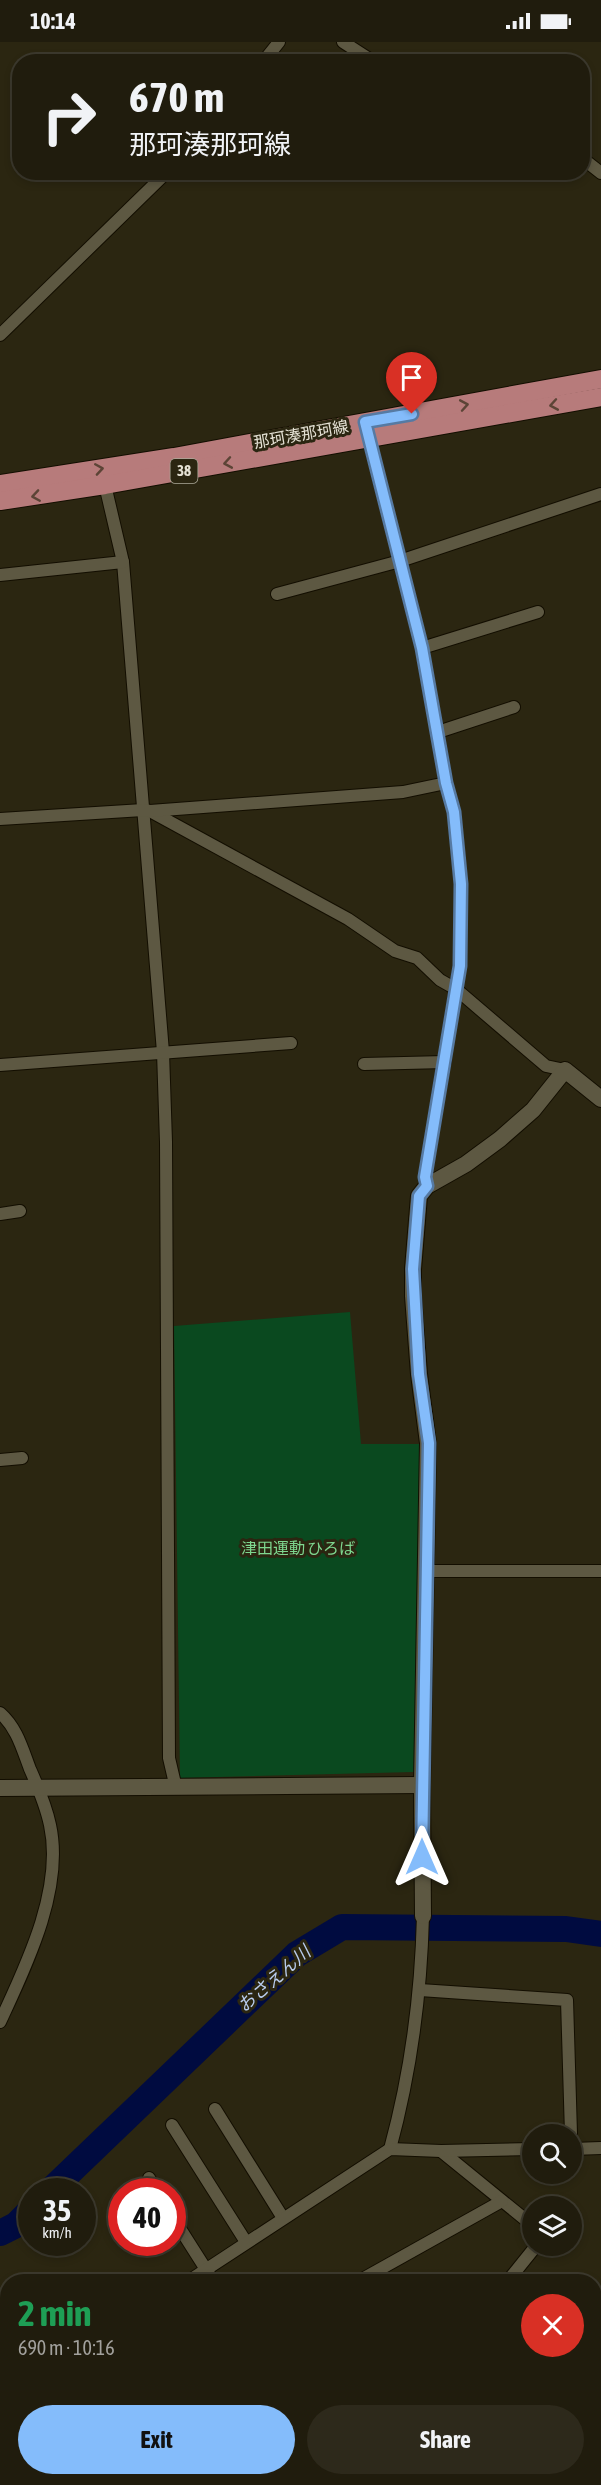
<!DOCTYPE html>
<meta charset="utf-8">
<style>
:root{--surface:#201c0d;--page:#2d291b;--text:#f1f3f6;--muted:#a2a19d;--line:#3d3a2e;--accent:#84bcfb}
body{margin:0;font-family:"Asap Condensed","Noto Sans JP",sans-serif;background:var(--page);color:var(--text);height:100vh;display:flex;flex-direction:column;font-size:22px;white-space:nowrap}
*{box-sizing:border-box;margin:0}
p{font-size:20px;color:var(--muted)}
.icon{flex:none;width:33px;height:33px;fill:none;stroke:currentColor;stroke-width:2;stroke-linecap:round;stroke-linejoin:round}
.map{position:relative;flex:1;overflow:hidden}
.panel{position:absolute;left:0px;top:2232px;width:602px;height:212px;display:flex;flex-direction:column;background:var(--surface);border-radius:24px 24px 0 0;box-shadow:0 3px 9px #0003,0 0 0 2px var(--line)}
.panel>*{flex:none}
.top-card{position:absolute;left:12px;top:12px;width:578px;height:126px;border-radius:24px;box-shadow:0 3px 9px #0003,0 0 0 2px var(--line);background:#201c0d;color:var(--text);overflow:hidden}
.buttons{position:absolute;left:522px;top:2082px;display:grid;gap:12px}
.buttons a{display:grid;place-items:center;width:60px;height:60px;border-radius:50%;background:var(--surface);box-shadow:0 3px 9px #0003,0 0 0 2px var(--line);font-size:30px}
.speed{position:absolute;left:18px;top:2136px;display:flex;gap:12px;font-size:30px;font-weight:700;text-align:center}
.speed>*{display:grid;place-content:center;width:78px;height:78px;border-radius:50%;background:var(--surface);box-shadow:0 3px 9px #0003,0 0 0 2px var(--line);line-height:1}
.speed small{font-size:15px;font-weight:400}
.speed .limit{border:9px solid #d22;background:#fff;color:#111}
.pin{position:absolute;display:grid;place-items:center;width:51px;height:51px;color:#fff;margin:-62px -26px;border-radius:50% 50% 50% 0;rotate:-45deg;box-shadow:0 0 6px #0007}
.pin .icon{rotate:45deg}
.me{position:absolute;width:66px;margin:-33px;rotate:0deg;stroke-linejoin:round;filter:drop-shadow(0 0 4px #0008)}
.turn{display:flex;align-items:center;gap:21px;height:126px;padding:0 18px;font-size:27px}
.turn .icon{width:78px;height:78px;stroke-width:2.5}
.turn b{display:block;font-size:42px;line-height:51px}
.round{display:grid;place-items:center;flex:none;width:63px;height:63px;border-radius:32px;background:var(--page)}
.head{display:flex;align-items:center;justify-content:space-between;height:102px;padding:0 18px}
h1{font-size:36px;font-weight:700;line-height:45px;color:#1e9e55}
.action{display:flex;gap:12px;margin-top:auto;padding:12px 18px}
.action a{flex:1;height:69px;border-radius:36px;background:var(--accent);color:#111;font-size:24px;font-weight:700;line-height:69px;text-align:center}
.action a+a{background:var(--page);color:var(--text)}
.status{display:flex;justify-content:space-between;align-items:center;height:42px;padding:0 30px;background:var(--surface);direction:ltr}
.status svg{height:16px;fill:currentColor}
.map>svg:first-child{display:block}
</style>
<div class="status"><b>10:14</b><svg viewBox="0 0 49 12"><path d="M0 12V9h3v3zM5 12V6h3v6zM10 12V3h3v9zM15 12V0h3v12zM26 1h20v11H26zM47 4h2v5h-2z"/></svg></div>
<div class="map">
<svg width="601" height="2443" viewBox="0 0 601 2443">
<rect width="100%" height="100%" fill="#2b2611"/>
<!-- green -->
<path fill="#0a491f" d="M350 1270 361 1402H420L414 1730 180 1736 174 1284Z"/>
<!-- water -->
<path fill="#000b40" d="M7 2395V2422L0 2427V2400Z"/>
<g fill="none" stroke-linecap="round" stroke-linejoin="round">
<!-- river -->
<g stroke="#000b40" stroke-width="26">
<path d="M49 2150 297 1912 342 1885 566 1887 601 1892"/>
<path d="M0 2191 16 2183 32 2167"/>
</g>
<defs>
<g id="street">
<path d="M343 0 374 20"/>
<path d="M263 20 279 0"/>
<path d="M582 116 601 131"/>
<path d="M0 293 167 130"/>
<path d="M367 389 422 606 446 741 454 770 461 842 460 924 456 947 546 1024 565 1028"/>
<path d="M105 443 123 520 163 1010 166 1100 169 1716 176 1746"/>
<path d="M0 533 123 520"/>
<path d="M277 552 400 519 601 452"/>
<path d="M422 606 538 570"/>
<path d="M438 690 514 665"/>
<path d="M150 769 348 877 395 909 417 916 440 938 456 947 425 1135 427 1144"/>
<path d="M0 777 143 768 150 769 403 750 446 741"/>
<path d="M364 1022 445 1020"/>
<path d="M0 1023 291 1001"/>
<path d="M0 1172 20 1169"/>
<path d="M0 1418 22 1416"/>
<path d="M427 1529H601"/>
<path d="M0 1671C17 1686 22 1706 30 1727 38 1745 46 1764 50 1783 64 1847 26 1924 0 1980"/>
<path d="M420 1948 567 1958 571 2092"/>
<path d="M215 2067 283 2176"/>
<path d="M172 2083 246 2200"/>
<path d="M390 2107C411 2030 421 1953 423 1874"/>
<path d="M572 2107 601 2106"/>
<path d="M441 2109 532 2183"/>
<path d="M149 2136 157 2150"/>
<path d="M172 2174 214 2240"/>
<path d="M187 2240 390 2107 441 2109 532 2107"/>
<path d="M357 2240 502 2159"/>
<path d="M507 2240 536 2204"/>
<path d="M0 2284 8 2319"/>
<path d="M0 2368 8 2363"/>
<path d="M94 2436 98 2443"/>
<path d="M341 2443 348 2436"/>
</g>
<g id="secondary">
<path d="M0 1746 422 1743"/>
<path d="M423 1874 422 1743 428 1401 419 1332 413 1254V1227L419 1154 427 1144 466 1122 500 1097 533 1068 565 1028 601 1057"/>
<path d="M594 2295 601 2286"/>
<path d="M245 2436 252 2443"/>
<path d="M475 2443 481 2436"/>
</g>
<g id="primary">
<path d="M0 442 174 415 601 337"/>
<path d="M0 459 105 443 601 355"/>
</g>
</defs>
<!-- street casing -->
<use href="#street" stroke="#130e00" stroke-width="14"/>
<!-- secondary casing -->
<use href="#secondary" stroke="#130e00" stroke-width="18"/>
<!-- primary casing -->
<use href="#primary" stroke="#130e00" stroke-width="20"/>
<!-- street -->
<use href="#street" stroke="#5d5842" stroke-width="12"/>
<!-- secondary -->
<use href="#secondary" stroke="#5d5842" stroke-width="16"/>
<!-- primary -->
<use href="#primary" stroke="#b77b7b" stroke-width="18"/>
</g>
<!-- one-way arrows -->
<defs><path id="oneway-chevron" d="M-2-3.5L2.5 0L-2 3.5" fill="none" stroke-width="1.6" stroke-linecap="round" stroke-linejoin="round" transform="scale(1.5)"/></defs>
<g stroke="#5c4436">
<use href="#oneway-chevron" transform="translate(464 363) rotate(-10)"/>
<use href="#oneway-chevron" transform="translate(554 363) rotate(170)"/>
<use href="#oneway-chevron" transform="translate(228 421) rotate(170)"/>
<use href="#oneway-chevron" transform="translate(99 427) rotate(-9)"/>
<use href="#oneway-chevron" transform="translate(36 454) rotate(171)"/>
</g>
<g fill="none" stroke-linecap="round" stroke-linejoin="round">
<defs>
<path id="route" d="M412 372 365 380 422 606 446 741 454 770 461 842 460 924 425 1135 427 1144 419 1154 413 1227 419 1332 429 1401 422 1815"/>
</defs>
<!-- route casing -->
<use href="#route" stroke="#567aa3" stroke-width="15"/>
<!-- route -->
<use href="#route" stroke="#84bcfb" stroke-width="10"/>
</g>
<g text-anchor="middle" stroke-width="6" stroke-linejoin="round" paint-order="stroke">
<!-- shield labels -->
<rect fill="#2b2611" stroke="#adaa9a" stroke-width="1.5" x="170.5" y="417" width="27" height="24" rx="4.5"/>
<g font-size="15" font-weight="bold" fill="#e5e2d5">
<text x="184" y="434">38</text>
</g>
<!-- street labels -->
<g font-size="16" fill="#e5e2d5" stroke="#2b2611">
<text transform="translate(301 392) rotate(-10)" y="6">那珂湊那珂線</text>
</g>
<!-- park labels -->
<g font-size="16" fill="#7ed78f" stroke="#2b2611">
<text x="298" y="1512">津田運動 ひろば</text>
</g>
<!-- water labels -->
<g font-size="18" font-style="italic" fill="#b8ccee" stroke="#2b2611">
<text transform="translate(274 1937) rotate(-41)" y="6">おさえん川</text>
</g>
</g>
</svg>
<div class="buttons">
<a><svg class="icon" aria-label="search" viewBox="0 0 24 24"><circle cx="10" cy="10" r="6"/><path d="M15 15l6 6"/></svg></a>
<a><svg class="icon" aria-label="layers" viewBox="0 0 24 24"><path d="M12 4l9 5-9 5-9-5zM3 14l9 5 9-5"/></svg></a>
</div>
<div class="speed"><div>35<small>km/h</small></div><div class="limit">40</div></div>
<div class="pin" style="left:412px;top:372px;background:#d93025"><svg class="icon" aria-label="arrive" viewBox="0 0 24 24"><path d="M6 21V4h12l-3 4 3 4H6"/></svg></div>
<svg class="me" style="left:422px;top:1815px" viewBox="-20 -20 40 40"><path d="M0-17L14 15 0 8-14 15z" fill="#84bcfb" stroke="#fff" stroke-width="4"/></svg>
<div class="top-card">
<div class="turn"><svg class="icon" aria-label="right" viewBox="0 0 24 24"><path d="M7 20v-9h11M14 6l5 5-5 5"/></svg><div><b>670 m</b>那珂湊那珂線</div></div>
</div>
<section class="panel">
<div class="head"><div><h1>2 min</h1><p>690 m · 10:16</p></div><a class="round" style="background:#d93025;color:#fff"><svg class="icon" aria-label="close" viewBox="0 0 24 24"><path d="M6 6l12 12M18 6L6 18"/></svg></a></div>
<div class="action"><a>Exit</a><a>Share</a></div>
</section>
</div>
